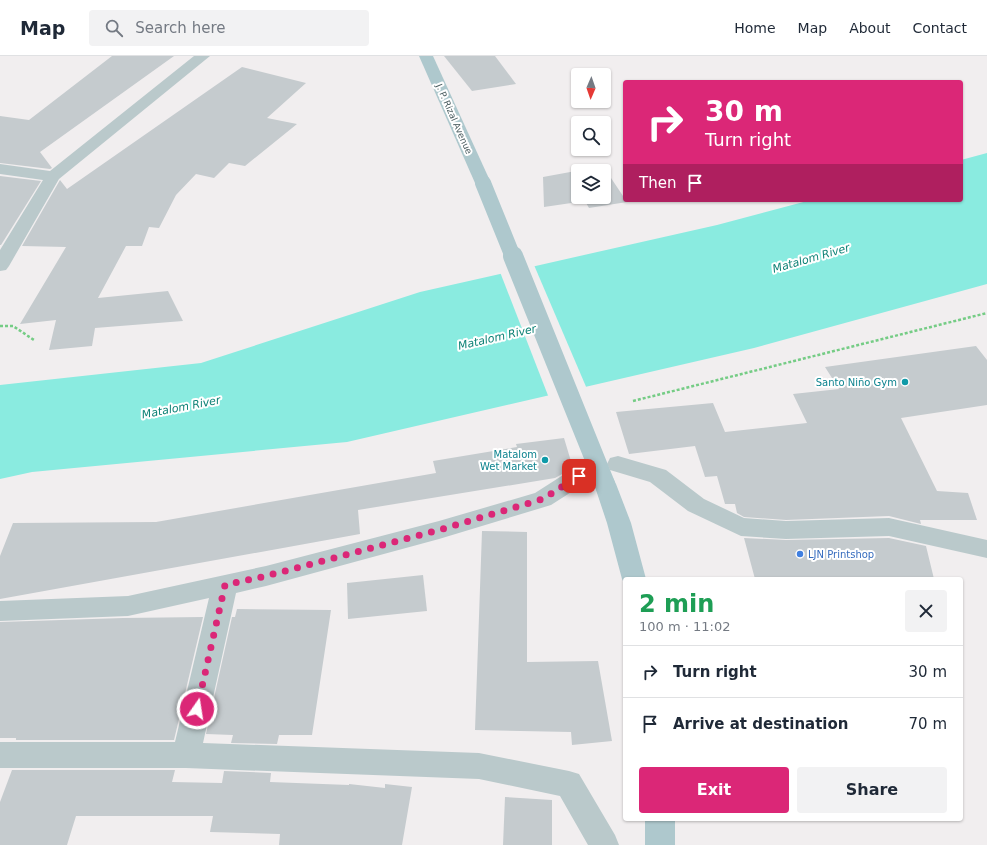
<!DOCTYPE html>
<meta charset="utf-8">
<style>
:root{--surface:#fff;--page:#f2f2f3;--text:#1f2937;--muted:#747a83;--line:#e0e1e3;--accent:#db2777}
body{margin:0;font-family:"DejaVu Sans",sans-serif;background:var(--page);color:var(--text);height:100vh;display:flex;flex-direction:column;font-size:15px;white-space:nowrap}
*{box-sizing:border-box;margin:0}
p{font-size:13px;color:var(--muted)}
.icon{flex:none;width:22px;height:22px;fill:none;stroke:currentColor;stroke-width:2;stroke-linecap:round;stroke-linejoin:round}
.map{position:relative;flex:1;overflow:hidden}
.details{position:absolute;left:623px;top:521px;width:340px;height:244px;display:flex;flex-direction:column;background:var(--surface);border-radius:4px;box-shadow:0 1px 3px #0004}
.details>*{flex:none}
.hud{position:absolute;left:623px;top:24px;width:340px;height:122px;border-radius:4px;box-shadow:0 1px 3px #0004;background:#db2777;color:#fff;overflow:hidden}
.needle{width:26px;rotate:182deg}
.controls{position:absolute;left:571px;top:12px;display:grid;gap:8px}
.controls a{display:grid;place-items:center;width:40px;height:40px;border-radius:4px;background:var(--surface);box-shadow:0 1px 3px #0004;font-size:20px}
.pin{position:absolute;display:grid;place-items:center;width:34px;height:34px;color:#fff;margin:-17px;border-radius:8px;box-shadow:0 2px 6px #0006}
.me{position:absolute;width:44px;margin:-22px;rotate:13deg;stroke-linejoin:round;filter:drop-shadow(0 0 3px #0008)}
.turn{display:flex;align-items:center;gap:14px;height:84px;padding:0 16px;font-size:18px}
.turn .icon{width:52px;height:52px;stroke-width:2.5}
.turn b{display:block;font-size:28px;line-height:34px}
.then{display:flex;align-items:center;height:38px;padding:0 16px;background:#0003;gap:8px;font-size:15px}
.round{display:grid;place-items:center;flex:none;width:42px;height:42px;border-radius:4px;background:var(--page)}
.head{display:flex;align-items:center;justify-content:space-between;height:68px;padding:0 16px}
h1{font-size:24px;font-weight:800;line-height:30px;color:#1e9e55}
.button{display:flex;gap:8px;margin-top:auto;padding:8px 16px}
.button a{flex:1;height:46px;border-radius:4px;background:var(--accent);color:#fff;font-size:16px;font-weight:800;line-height:46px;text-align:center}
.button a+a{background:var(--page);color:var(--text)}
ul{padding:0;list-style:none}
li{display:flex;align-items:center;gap:12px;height:52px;padding:0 16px;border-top:1px solid var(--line)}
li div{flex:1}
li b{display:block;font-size:15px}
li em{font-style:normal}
header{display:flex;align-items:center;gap:24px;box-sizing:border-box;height:56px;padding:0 20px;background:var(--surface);border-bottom:1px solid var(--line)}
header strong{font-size:19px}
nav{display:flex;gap:22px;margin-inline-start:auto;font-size:14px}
.search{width:280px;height:36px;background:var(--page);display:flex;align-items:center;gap:10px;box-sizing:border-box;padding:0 14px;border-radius:4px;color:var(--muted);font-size:15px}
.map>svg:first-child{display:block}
</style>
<header>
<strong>Map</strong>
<div class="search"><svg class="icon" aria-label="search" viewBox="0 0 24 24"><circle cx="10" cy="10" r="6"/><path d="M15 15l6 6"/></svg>Search here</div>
<nav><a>Home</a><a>Map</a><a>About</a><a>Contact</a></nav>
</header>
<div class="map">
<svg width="987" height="789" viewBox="0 0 987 789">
<rect width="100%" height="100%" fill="#f1eeef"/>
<!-- water -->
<path fill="#8aebe0" d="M987 97V228L754 292 347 386 32 416 0 423V329L201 307 420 236 717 169 811 144H961V104Z"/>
<!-- pier -->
<path fill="#f1eeef" d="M534 209 587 333 549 342 500 216Z"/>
<!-- building -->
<g fill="#c5cbce" fill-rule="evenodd">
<path d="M112 0H174L40 96 52 112 50 113 0 107V60L29 64Z"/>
<path d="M444 0H495L516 28 472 35Z"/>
<path d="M242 11 306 27 267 62 297 68 245 110 229 107 214 122 196 118 176 139 159 172 149 171 142 190H126L98 242 168 235 183 265 95 272 92 290 49 294 56 264 20 268 66 191 22 190 60 124 67 133Z"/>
<path d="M603 110 627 146 589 152 585 145 544 151 543 121ZM578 115H604V141H578Z"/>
<path d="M0 120 41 125 1 189H0Z"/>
<path d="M976 290 987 304V349L901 362 937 435 968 437 977 464H920L921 468 889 460 786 464 744 461 737 457 735 448H725L717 420 705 421 695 390 629 398 616 356 713 347 725 376 807 367 793 338 839 333 825 311Z"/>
<path d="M564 382 573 412 555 422 358 454 360 478 0 543V500L13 467 156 466 436 417 433 405 517 391 516 388Z"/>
<path d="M482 475 527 476V606L598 605 612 685 572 689 571 676 475 674Z"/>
<path d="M744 482 786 484 889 482 926 490 934 523H755Z"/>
<path d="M423 519 427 555 348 563 347 527Z"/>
<path d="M237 553 331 554 312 679H279L277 688 231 687 233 679 206 678 232 561H235Z"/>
<path d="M203 561 174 684H16V682H0V566L123 562Z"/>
<path d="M12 714H175L172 726 222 727 224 715 271 717 270 726 349 729V728L385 732V728L412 731 402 789H279L280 778 210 776 213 760H76L67 789H0V746Z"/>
<path d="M505 741 552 744V789H503Z"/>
</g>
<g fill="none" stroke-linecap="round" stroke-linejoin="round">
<!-- path -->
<g stroke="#75cc85" stroke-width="2.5" stroke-dasharray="3 2" stroke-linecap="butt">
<path d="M0 270H13L34 284"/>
<path d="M633 345 987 257"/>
</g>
<!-- minor -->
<g fill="#bac9cb" fill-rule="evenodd">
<path d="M194 0H210L59 123 9 210 6 214 0 215V194L43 124 0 118V108L50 115Z"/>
<path d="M618 400 666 414 704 443 744 462 786 465 889 462 987 484V502L889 480 786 483 741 480 688 455 650 426 610 414 607 408 610 402Z"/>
<path d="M579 412 587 414 590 420 587 426 551 449 439 483 266 530 236 537 203 687 479 697 569 715 579 718 615 779 619 789H588L560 740 479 723 186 712H0V686H175L209 542 128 560 0 565V545L128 540 266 510 439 465 535 437 571 414Z"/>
</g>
<!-- major -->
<g fill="#aec8cd" fill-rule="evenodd">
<path d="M419 0H433L491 127 489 131 483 132 477 131 475 127Z"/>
<path d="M605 420 613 422 616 428 631 467 646 523H625V529L622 523 607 467 594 428 597 422Z"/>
<rect x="645" y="763" width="30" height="26"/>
</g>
<!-- major-bridge-far1 -->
<path stroke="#aec8cd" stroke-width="16" d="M483 127 513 201"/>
<!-- major-bridge -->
<path stroke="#aec8cd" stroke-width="20" d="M513 200 605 428"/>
</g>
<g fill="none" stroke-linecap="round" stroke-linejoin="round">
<!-- route -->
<path stroke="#db2777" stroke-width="7" stroke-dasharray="0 12.6" d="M197 653 225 529 266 520 439 474 543 443 579 420"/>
</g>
<!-- markers -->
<g fill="#0f9aa8" stroke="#fff" stroke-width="1.5">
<circle cx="905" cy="326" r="4"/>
<circle cx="545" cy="404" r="4"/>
</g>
<circle fill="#3f7fe0" stroke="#fff" stroke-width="1.5" cx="800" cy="498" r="4"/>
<g text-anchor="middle" stroke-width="4" stroke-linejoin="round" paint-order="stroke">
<!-- far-street labels -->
<g font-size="9" fill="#47595c" stroke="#fff">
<text transform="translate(454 63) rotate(66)" y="3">J. P. Rizal Avenue</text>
</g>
<!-- culture labels -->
<g font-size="10" fill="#0d838f" stroke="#fff" text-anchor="end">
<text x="897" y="330">Santo Niño Gym</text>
<text x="537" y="402">Matalom<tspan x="537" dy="12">Wet Market</tspan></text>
</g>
<!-- shop labels -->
<g font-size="10" fill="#366cbe" stroke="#fff" text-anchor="start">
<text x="808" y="502">LJN Printshop</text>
</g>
<!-- water labels -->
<g font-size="11" font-style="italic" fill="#0e8276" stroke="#fff">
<text transform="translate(811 202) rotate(-16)" y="4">Matalom River</text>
<text transform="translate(497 281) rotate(-13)" y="4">Matalom River</text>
<text transform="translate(181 351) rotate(-11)" y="4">Matalom River</text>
</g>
</g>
</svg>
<div class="controls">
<a><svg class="needle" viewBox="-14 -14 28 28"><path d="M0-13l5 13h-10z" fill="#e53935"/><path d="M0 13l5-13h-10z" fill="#747a83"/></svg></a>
<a><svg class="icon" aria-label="search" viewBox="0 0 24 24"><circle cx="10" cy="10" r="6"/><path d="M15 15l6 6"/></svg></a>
<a><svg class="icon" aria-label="layers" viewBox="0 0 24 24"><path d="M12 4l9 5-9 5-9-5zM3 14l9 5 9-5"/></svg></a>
</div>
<div class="pin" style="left:579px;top:420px;background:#d93025"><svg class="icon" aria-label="arrive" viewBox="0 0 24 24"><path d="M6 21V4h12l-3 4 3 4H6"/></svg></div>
<svg class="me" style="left:197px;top:653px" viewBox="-20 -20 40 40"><circle r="17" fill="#db2777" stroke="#fff" stroke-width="3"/><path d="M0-11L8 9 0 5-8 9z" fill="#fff"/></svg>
<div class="hud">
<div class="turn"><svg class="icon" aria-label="right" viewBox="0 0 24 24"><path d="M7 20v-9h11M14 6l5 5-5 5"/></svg><div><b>30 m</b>Turn right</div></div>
<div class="then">Then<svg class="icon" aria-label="arrive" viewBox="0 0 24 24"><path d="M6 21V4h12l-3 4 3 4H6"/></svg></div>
</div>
<section class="details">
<div class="head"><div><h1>2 min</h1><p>100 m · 11:02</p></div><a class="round"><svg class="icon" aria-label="close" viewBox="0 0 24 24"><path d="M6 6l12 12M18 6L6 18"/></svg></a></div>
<ul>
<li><svg class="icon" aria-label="right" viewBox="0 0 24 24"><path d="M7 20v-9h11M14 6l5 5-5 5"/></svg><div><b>Turn right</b></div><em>30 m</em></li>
<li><svg class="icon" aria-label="arrive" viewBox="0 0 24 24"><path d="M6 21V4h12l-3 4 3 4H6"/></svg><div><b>Arrive at destination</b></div><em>70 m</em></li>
</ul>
<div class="button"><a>Exit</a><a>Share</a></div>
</section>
</div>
